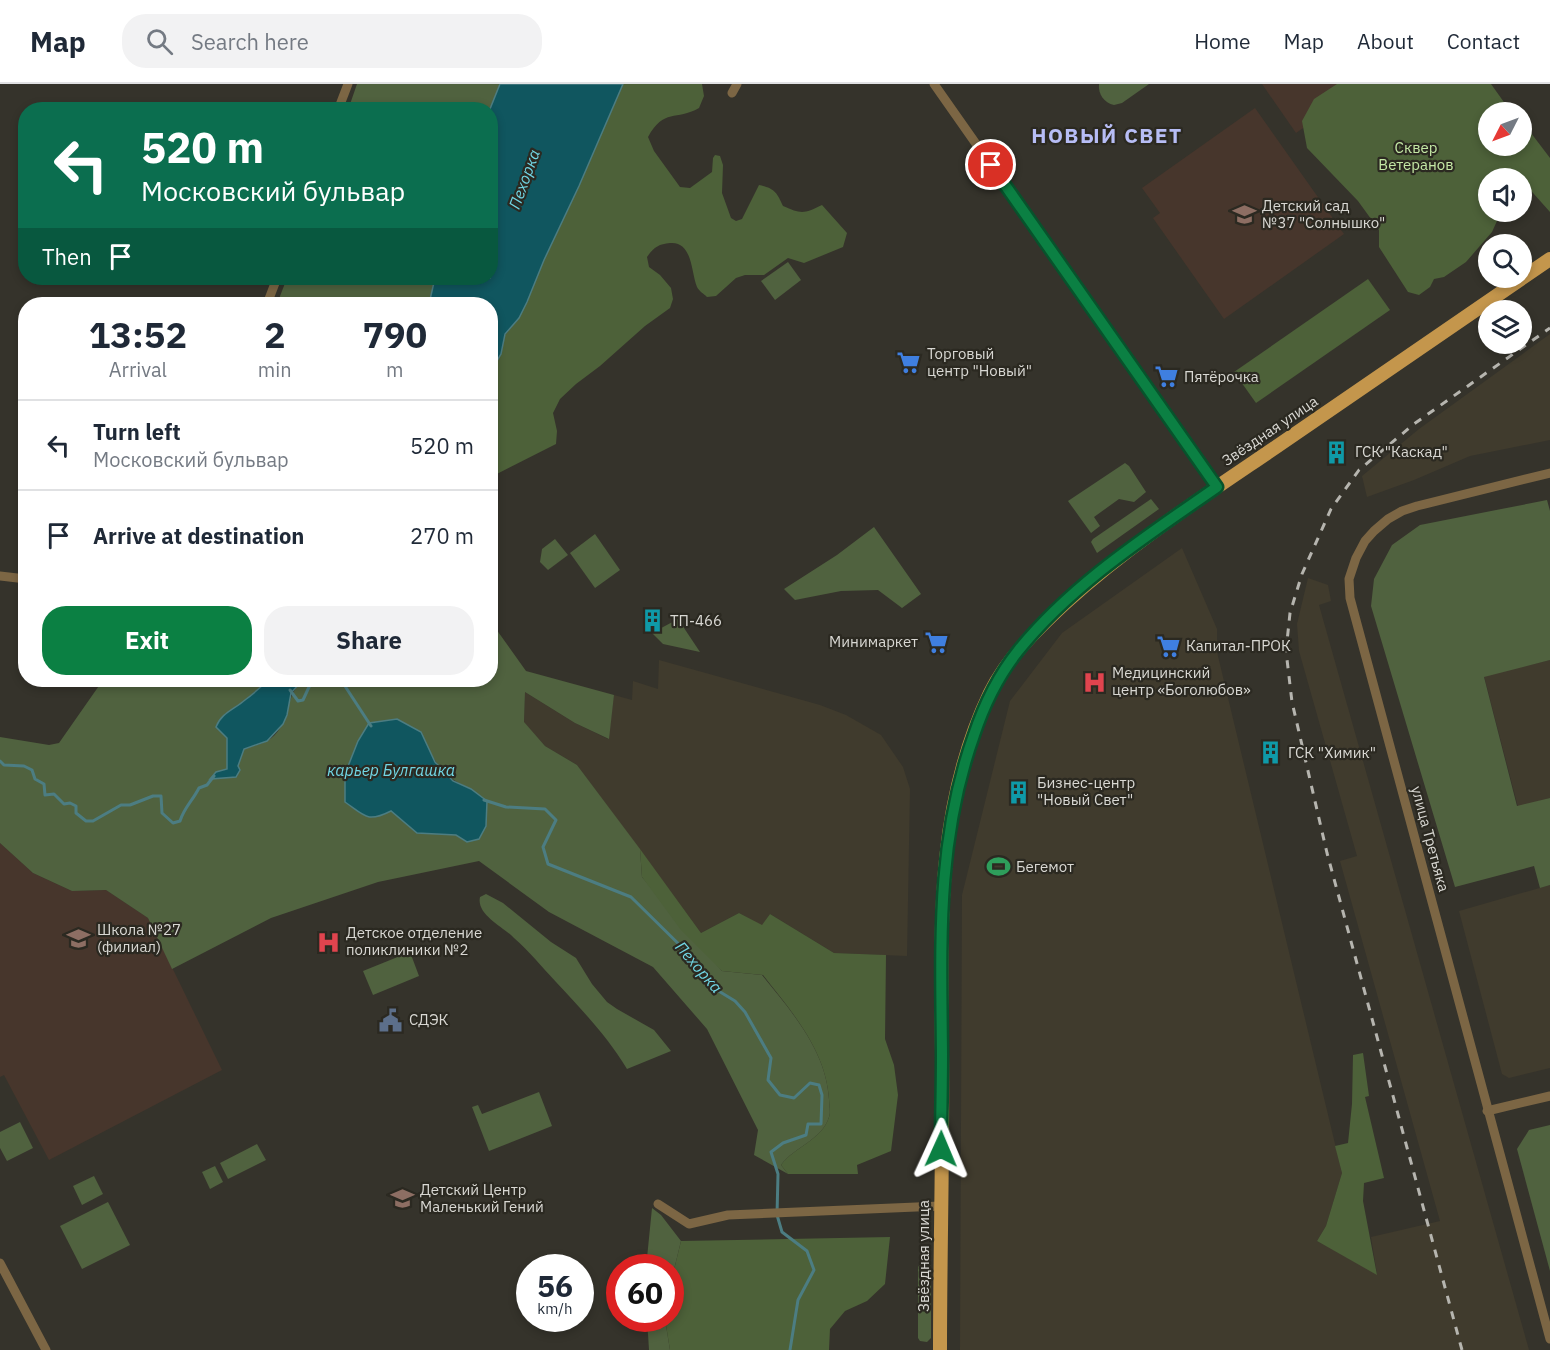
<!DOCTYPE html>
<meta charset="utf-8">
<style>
:root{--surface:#fff;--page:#f2f2f3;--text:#1f2937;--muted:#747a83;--line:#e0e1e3;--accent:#0b8043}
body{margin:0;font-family:"IBM Plex Sans",sans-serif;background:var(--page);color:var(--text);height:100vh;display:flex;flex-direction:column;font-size:22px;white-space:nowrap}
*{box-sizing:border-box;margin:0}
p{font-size:20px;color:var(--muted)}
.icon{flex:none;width:33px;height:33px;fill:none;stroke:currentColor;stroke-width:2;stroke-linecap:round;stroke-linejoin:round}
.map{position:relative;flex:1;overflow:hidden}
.side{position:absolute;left:18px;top:213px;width:480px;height:390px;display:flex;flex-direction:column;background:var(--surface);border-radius:24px;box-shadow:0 3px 9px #0003}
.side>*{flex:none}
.hud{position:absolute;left:18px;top:18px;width:480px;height:183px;border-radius:24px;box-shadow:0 3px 9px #0003;background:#0b6e4f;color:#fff;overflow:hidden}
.needle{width:39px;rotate:228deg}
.controls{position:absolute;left:1478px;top:18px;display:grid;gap:12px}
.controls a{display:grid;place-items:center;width:54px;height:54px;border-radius:50%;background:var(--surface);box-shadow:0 3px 9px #0003;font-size:30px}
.speed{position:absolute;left:516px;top:1170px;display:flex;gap:12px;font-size:30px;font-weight:700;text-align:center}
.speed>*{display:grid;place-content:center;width:78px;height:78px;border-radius:50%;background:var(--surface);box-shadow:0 3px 9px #0003;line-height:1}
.speed small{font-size:15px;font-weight:400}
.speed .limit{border:9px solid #d22;background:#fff;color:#111}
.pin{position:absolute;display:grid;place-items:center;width:51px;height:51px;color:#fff;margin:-26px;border:3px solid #fff;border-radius:50%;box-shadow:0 2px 6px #0007}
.me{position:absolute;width:66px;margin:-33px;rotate:1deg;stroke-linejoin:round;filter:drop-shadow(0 0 4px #0008)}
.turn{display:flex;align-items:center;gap:21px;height:126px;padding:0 24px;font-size:27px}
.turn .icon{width:78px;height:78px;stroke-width:2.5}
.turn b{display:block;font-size:42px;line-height:51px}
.then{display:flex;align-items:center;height:57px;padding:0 24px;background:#0003;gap:12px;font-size:22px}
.eta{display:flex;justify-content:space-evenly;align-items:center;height:102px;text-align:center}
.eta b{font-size:36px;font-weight:700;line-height:42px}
.primary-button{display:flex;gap:12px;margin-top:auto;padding:12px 24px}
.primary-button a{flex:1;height:69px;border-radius:24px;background:var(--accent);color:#fff;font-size:24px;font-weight:700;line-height:69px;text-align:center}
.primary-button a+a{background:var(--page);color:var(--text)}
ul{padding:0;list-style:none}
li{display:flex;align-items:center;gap:18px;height:90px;padding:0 24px;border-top:2px solid var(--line)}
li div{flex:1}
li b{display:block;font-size:22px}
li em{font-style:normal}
header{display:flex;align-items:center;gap:36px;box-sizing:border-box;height:84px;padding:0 30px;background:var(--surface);border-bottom:2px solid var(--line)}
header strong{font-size:28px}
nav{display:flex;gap:33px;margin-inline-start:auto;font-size:21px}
.search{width:420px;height:54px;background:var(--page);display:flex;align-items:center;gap:15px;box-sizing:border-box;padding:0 21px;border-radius:24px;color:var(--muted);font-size:22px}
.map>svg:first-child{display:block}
</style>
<header>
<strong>Map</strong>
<div class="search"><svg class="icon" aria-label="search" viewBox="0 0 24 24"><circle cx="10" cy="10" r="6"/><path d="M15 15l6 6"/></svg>Search here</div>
<nav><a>Home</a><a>Map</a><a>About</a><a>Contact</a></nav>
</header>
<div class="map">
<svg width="1550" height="1266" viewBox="0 0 1550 1266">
<rect width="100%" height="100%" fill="#35332b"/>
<!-- built -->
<g fill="#403b2d">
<path d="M1550 250V356L1470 372 1414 396 1367 413 1362 392 1419 345Z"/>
<path d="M1182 464 1217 545V568L1342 1089 1326 1142 1317 1157 1377 1190 1371 1153 1440 1137 1340 777 1357 772 1299 567 1297 540 1308 494 1328 501 1331 517 1319 521 1529 1266H960L962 811 1010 617 1062 549Z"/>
<path d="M659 576 820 621 846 631 881 651 903 683 910 705 907 872 834 869 770 830 762 842 739 829 701 849 577 681 545 662 524 639 525 608 575 639 608 655 614 611 632 616 633 597 658 605Z"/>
<path d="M1550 576V714L1518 723 1484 592Z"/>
<path d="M1550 801V984L1509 994 1502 990 1459 827Z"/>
</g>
<!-- education -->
<g fill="#47362c">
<path d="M1262 0H1367L1296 49Z"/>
<path d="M1255 24 1344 150 1224 235 1153 134 1160 129 1142 104Z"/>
<path d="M0 759 33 789 72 807 106 806 148 834 222 986 49 1076 4 991 0 993Z"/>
</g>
<!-- green -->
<g fill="#50623f" fill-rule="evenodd">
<path d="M357 0H500L490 25 348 26Z"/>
<path d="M1099 0H1149L1122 19 1114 21C1104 19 1098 10 1099 0Z"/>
<path d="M788 178 801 196 775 216 761 197Z"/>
<path d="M287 194H435L429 220H277Z"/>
<path d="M1125 379 1129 382 1146 408 1134 418 1119 415 1094 433 1100 442 1091 449 1068 417Z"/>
<path d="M1151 415 1159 425 1097 469 1091 458 1093 455Z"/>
<path d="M1547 416 1550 427V576L1484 593 1517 722 1550 714V801L1540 804 1534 782 1455 803 1371 522 1374 495 1392 461 1420 441Z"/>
<path d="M874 443 921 510 902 524 878 506 841 507 795 516 784 505 837 471Z"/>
<path d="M595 450 620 486 595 504 570 469Z"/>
<path d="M555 455 568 471 548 486 540 478 542 465Z"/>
<path d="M678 535 700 568 663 560 652 549Z"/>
<path d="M491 538 526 587 614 611 609 655 575 639 525 608 524 638 545 662 577 681 640 765 642 793 722 887 762 891C791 927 826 966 829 1015 829 1020 831 1028 829 1033 822 1056 794 1063 781 1081L788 1090 754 1071 758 1046 707 945 653 883 549 828 479 777 378 798 271 834 172 885 148 834 106 806 72 807 33 789 0 759V653L49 661 59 659 103 596H268L244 617 225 630 221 648 227 654V686L216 688 240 687 238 682 244 664C251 662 261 661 267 657 290 644 284 617 299 600L298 596H490ZM378 638 421 648C435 678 439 691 471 705L456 751 417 749 391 727 369 639Z"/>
<path d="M486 810 503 819 551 858 576 874 592 900 607 918 617 925 654 946 671 967 627 985C607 952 582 926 556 898 542 883 529 867 514 854 504 843 476 831 480 813Z"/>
<path d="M410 868 419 892 373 911 363 887Z"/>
<path d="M539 1008 552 1042 489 1067 472 1023 478 1021 482 1030Z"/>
<path d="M20 1038 33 1064 7 1077 0 1064V1048Z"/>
<path d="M1550 1041V1187L1517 1065 1529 1046Z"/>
<path d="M257 1060 266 1076 228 1095 220 1079Z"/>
<path d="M215 1082 223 1098 210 1105 202 1088Z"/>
<path d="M94 1092 103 1110 82 1121 73 1102Z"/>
<path d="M108 1118 130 1161 82 1185 60 1142Z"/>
<path d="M652 1124 661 1131 681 1157 671 1198 670 1184H646Z"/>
<path d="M923 1178 930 1180 931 1183V1254L927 1258 920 1257 918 1254V1183Z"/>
<path d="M647 1235H665L670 1266H649Z"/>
</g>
<!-- forest -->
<g fill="#4d6139">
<path d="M623 0H702L704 12 699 24C676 37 664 24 648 53L654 67 680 103 690 104 712 88 713 74 715 71 720 72 723 81 722 109 731 134 736 137 742 135 759 101C774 104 777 108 783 122 801 130 804 130 822 121L847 149 843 163 804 179 788 174 764 191H745L736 194 716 212 707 213C704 210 699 207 697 203 691 189 693 157 670 159 659 160 654 163 647 173L649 183 660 191 671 204 673 215 670 224 645 242 600 282 576 300 560 315 553 329 557 347 556 360 491 393V287L501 270 505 251 519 234 527 218 544 176 579 102Z"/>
<path d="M1337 0H1491L1511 28H1488V62H1521V40L1531 49 1550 74V128L1525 100 1521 101V94H1488V128H1501L1492 148 1466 178 1444 193 1434 195 1430 203 1419 211 1408 208 1379 163V146L1358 117 1307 64 1302 37 1314 15Z"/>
<path d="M1368 195 1390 226 1256 319 1234 288Z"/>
<path d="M640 765 701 849 739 829 762 841 770 830 834 869 886 871 885 955 894 981 898 1011 891 1067 857 1081 858 1090H788L781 1081C794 1063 822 1056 829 1033 831 1028 829 1020 829 1015 826 966 791 927 763 891L722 887 681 846 642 793Z"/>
<path d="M1363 969 1369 1012 1365 1013 1384 1094 1364 1099 1363 1117 1377 1191 1317 1157 1326 1142 1342 1089 1335 1062 1348 1059 1352 1020 1353 971Z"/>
<path d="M890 1153 885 1200 867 1217 845 1227 830 1245 829 1266H670L665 1235 670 1234 671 1198 681 1157Z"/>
</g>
<!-- water -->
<g fill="#10565f" stroke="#4c7d82" stroke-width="1.5">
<path d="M500 0H623L579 102 544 176 527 218 519 234 505 250 501 270 491 287 490 220H429L435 194H490V25Z"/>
<path d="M268 596H298L299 600 291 609 287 631 283 640 267 657 244 665 238 682 240 686 236 693 210 695 216 688 227 685V654L216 643C221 629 235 625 245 616 253 610 261 603 268 596Z"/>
<path d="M397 635 421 648 435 678 453 697 471 705 487 717 486 742 479 755 467 758 456 751 417 749 391 727C367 739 365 732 345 718V690L358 657 369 639Z"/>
</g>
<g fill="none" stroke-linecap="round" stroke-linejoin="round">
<!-- stream -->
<g stroke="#4c7d82" stroke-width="3">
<path d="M341 596 371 642"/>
<path d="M290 606 298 617 303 616 309 603 316 596"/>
<path d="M0 677 4 681 24 682 32 686 35 695 44 700 45 711 54 710 64 720 70 719 76 722V729L86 737H93L121 721H130L153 712H161L162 729 173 739 180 737C184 724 193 716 199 704L207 701 214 692"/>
<path d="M484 716 506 723 545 725 556 736 543 763 548 780 631 813 697 878 712 903 735 917 745 928 771 974 768 996 780 1011 794 1014 810 999 819 1001 822 1011 821 1040H808L806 1051 783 1059 771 1068 778 1090 777 1131 782 1148 807 1167 814 1186 798 1216 790 1266"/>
</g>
<!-- street -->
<g stroke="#7c6644" stroke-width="9">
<path d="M934 0 1217 403"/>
<path d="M732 9 737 0"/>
<path d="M338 26 348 0"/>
<path d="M267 220 277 194"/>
<path d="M1550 389 1417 422 1402 427 1388 435 1374 447 1365 457 1356 474 1349 495 1350 514 1550 1255"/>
<path d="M0 492 26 495"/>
<path d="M1487 1027 1550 1012"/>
<path d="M658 1120 689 1140 728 1131 940 1122"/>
<path d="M0 1179 46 1266"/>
</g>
<!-- primary -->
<path stroke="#c4964c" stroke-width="14" d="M940 1266C940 1167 943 1068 942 969 941 845 935 724 990 609 1007 574 1037 545 1065 519 1130 460 1204 412 1276 363 1368 300 1459 237 1550 175"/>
<!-- rail -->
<path stroke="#b6b5af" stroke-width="3" stroke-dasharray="8 8" stroke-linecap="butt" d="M1462 1266 1327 769 1292 618 1286 567 1290 529 1302 490 1331 425 1359 386 1414 340 1550 244"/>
</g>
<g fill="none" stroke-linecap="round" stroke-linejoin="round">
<defs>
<path id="route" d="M941 1065C941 1034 942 1002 942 970 941 860 936 757 974 651 984 621 998 592 1018 567 1072 500 1147 452 1217 403L991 81"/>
</defs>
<!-- route casing -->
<use href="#route" stroke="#07532c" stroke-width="15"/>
<!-- route -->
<use href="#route" stroke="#0b8043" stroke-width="10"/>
</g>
<!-- icons -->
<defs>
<symbol id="school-bare" viewBox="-9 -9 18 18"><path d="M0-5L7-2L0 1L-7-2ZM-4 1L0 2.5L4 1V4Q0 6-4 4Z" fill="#8d6e63" stroke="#2b2921" stroke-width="2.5" paint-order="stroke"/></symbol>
<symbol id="supermarket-bare" viewBox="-9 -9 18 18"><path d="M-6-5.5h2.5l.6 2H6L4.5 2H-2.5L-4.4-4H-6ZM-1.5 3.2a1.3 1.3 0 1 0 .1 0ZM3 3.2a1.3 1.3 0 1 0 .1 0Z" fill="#3f7fe0" stroke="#2b2921" stroke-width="2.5" paint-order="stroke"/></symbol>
<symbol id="building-bare" viewBox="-9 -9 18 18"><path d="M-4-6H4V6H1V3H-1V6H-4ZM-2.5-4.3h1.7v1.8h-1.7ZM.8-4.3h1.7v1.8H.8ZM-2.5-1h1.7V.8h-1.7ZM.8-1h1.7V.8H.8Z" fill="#0f9aa8" stroke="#2b2921" stroke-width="2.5" paint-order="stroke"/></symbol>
<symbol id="hospital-bare" viewBox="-9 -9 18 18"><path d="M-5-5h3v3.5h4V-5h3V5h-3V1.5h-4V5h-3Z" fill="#e0444e" stroke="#2b2921" stroke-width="2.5" paint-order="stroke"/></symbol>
<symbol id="stadium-bare" viewBox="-9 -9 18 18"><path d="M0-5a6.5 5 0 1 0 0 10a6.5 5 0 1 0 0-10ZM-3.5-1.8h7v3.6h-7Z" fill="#2e9e5b" stroke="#2b2921" stroke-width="2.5" paint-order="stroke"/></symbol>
<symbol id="civic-bare" viewBox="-9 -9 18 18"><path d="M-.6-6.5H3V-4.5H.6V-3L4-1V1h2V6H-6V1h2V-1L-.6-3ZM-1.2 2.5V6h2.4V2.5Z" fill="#5c6f8a" stroke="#2b2921" stroke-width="2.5" paint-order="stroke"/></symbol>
</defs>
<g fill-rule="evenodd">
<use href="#school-bare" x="1228" y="114" width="33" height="33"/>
<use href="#supermarket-bare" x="892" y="262" width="33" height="33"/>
<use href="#supermarket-bare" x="1150" y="276" width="33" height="33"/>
<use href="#building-bare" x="1320" y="352" width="33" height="33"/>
<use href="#building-bare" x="636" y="520" width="33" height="33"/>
<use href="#supermarket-bare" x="920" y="542" width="33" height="33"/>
<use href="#supermarket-bare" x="1152" y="546" width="33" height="33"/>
<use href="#hospital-bare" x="1078" y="582" width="33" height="33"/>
<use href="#building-bare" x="1254" y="652" width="33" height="33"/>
<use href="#building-bare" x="1002" y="692" width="33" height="33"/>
<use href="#stadium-bare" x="982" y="766" width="33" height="33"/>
<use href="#school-bare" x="62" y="838" width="33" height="33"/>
<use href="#hospital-bare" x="312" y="842" width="33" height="33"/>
<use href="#civic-bare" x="374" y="920" width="33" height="33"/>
<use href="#school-bare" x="386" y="1098" width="33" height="33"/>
</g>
<g text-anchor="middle" stroke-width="4.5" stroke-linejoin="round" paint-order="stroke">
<!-- park labels -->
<g font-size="15" fill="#c4e8a5" stroke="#2b2921">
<text x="1416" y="69">Сквер<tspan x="1416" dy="17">Ветеранов</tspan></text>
</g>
<!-- poi labels -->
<g font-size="15" fill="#d9d8d3" stroke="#2b2921" text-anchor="start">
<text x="1262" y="127">Детский сад<tspan x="1262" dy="17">№37 "Солнышко"</tspan></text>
<text x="927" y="275">Торговый<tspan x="927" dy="17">центр "Новый"</tspan></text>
<text x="1184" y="298">Пятёрочка</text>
<text x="1355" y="373">ГСК "Каскад"</text>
<text x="670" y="542">ТП-466</text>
<text x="918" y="563" text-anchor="end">Минимаркет</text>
<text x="1186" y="567">Капитал-ПРОК</text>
<text x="1112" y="594">Медицинский<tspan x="1112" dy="17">центр «Боголюбов»</tspan></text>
<text x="1288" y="674">ГСК "Химик"</text>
<text x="1037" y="704">Бизнес-центр<tspan x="1037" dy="17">"Новый Свет"</tspan></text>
<text x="1016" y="788">Бегемот</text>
<text x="97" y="851">Школа №27<tspan x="97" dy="17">(филиал)</tspan></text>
<text x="346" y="854">Детское отделение<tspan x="346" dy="17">поликлиники №2</tspan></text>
<text x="409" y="941">СДЭК</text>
<text x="420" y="1111">Детский Центр<tspan x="420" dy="17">Маленький Гений</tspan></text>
</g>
<!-- street labels -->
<g font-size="15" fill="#d9d8d3" stroke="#2b2921">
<text transform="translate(1270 347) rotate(-34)" y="5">Звёздная улица</text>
<text transform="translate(1430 755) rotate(75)" y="5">улица Третьяка</text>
<text transform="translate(924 1172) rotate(-90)" y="5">Звёздная улица</text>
</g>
<!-- water labels -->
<g font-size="16" font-style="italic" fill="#71d6e4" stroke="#2b2921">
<text transform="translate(524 95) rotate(-70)" y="6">Пехорка</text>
<text x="391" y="692">карьер Булгашка</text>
<text transform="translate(699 883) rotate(49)" y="6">Пехорка</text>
</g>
<!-- district labels -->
<g font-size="21" font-weight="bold" letter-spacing="1.5" fill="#b7bdf5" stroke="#2b2921">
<text x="1107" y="59">НОВЫЙ СВЕТ</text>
</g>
</g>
</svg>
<div class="controls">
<a><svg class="needle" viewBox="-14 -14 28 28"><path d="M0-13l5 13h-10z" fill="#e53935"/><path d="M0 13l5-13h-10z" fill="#747a83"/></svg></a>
<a><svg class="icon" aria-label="sound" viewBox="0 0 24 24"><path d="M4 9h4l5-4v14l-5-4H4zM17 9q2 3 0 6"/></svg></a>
<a><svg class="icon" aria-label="search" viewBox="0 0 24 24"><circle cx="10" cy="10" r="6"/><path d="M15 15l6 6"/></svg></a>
<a><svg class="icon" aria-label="layers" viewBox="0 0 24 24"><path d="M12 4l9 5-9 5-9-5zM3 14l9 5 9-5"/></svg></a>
</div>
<div class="speed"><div>56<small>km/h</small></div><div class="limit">60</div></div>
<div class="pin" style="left:991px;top:81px;background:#d93025"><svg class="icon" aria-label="arrive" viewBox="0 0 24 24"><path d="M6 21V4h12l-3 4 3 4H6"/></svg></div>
<svg class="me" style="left:941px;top:1065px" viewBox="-20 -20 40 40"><path d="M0-17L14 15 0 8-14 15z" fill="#0b8043" stroke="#fff" stroke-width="4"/></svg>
<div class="hud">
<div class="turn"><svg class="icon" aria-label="left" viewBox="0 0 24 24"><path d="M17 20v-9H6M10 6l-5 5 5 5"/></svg><div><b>520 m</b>Московский бульвар</div></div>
<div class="then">Then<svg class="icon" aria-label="arrive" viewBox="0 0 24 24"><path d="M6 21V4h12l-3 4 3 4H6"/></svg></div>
</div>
<section class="side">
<div class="eta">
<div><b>13:52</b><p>Arrival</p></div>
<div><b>2</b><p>min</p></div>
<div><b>790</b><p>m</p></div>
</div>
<ul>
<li><svg class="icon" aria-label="left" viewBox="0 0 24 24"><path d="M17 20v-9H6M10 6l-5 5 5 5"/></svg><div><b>Turn left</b><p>Московский бульвар</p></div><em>520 m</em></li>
<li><svg class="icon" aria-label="arrive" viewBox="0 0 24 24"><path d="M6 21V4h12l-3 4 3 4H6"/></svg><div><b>Arrive at destination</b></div><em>270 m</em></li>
</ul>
<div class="primary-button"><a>Exit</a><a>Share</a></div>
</section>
</div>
